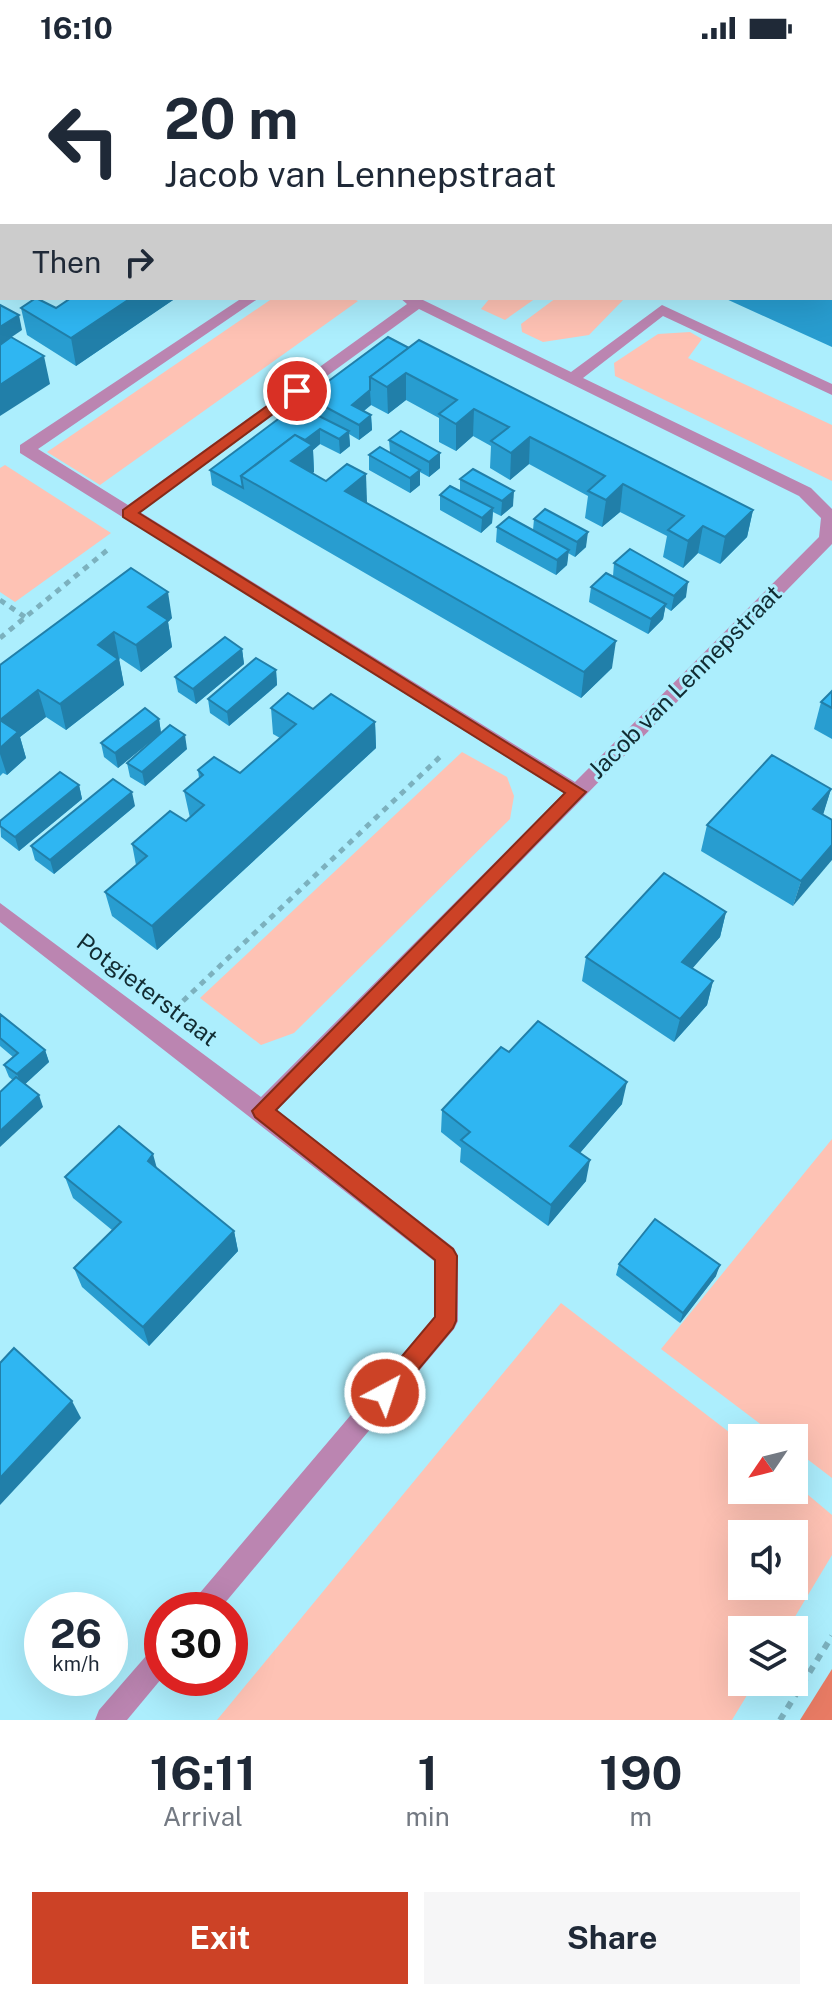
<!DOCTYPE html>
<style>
:root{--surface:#fff;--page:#f6f6f7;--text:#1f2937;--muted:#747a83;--accent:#cc4226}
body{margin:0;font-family:"Public Sans",sans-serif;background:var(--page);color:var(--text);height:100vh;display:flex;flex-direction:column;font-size:30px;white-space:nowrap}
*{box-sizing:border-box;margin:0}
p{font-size:26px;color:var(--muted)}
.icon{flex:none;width:44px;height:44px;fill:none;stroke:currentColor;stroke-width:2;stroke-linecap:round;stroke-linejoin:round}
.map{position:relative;height:1664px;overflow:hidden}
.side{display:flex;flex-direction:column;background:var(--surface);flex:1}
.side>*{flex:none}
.guide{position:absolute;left:0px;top:0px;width:832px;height:244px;box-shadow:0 8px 32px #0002;background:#fff;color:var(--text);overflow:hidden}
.needle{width:52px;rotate:235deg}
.fabs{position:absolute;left:728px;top:1368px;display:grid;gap:16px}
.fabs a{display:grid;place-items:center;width:80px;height:80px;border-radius:0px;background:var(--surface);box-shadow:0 8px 32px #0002;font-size:40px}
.speed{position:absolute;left:24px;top:1536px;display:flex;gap:16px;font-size:40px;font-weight:700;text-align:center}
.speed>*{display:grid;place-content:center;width:104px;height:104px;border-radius:50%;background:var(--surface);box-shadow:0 8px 32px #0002;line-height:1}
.speed small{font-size:20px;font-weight:400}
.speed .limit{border:12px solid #d22;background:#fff;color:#111}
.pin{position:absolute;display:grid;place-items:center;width:68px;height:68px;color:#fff;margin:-34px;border:4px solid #fff;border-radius:50%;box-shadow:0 2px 8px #0007}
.me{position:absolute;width:88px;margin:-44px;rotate:40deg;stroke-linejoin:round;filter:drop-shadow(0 0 6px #0008)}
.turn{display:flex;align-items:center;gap:28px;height:168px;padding:0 32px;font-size:36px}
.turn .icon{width:104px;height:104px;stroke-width:2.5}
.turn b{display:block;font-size:56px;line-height:68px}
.then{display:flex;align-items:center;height:76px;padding:0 32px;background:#0003;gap:16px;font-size:30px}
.eta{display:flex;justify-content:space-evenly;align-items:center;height:136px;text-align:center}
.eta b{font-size:48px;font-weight:700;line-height:56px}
.button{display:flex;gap:16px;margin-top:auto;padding:16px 32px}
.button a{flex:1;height:92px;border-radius:0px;background:var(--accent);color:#fff;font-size:32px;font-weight:700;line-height:92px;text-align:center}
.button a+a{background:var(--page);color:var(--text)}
.status{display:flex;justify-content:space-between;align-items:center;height:56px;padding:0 40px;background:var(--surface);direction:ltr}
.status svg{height:22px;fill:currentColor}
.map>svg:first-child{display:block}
</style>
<div class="status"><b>16:10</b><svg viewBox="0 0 49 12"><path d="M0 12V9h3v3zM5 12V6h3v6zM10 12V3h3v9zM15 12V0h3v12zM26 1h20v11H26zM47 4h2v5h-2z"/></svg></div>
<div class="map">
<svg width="832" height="1664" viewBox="0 0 832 1664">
<rect width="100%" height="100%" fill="#aceefd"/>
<!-- green -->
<g fill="#fec2b4" fill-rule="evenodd">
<path d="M273 242H351L358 245 100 429 47 396Z"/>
<path d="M490 242H536L505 264 481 253Z"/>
<path d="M556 242H625L589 279 543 286 522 276 521 268Z"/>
<path d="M690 276 702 283 688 302 832 369V425L615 320 614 307 658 278Z"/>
<path d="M5 409 111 477 15 546 0 536V412Z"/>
<path d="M462 696 507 721 514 740 510 763 294 977 261 989 200 942Z"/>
<path d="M832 1083V1422L794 1393V1382H779L661 1293Z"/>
<path d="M561 1247 742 1386V1434H794V1427L832 1459V1499L787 1574H742V1626H755L732 1664H217ZM742 1478H794V1530H742Z"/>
</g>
<!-- forest -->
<path fill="#e87b64" d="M832 1613V1664H800Z"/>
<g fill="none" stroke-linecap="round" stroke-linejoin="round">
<!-- path-far1 -->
<g stroke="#7cb1be" stroke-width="5" stroke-dasharray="6 6" stroke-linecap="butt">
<path d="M0 544 25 561"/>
<path d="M0 582 111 491"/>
<path d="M183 945 443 698"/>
</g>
<!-- path -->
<path stroke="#7cb1be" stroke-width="6" stroke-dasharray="7 7" stroke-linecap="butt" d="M780 1664 832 1580"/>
<!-- minor -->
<g fill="#bb85b1" fill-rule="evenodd">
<path d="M0 48 2 49V57L0 56Z"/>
<path d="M0 98H2L0 107Z"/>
<path d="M242 242H259L38 393 128 449 407 248 400 242 423 244 571 316 662 249 832 328V339L663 260 583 322 811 432 832 453V488L277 1054 454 1192 458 1200V1265L454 1273 219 1554H189L193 1545 434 1261V1205L0 866V847L261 1041 564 737 20 397V389ZM419 253 799 440 821 462 819 481 575 726 140 456Z"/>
<path d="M162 1588V1622L127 1664H95L99 1654 153 1592Z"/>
</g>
</g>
<!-- wall -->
<g fill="#289dd0">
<path d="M72 0H210L217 2H79Z"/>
<path d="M381 0H410L407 2H388Z"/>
<path d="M571 0H750V2H570Z"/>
<path d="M830 192 832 193V291L724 242H830Z"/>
<path d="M71 242H176L76 310 27 279 21 252H56Z"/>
<path d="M409 292 753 454 747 481 720 508 698 497 683 512 663 501 667 480 620 456 602 471 585 462 588 440 529 408 510 424 490 412 491 390 473 380 456 395 439 386V362L406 344 388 358 371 349 364 355 371 359 372 374 359 384 349 378 350 390 340 398 320 388 313 394 314 416 312 417 326 425 366 418V446L612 612 581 642 244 447 212 429 210 414 308 355 307 341Z"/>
<path d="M389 384 440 412 429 421 420 416V429L410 437 369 414V399L390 396Z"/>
<path d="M460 423 513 450 501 460 493 456 492 467 481 477 440 454V439L460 435Z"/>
<path d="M534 463 586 491 575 501 568 497 567 509 556 519 496 486 497 471 533 474Z"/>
<path d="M614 507 686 541 671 555 665 551 663 563 648 578 589 546 591 531 613 520Z"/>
<path d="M131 512 172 562 168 566 172 591 141 616 120 602 119 604 124 629 66 674 46 661 20 681 26 702 7 719 3 717 0 720V609Z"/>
<path d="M242 593 244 608 196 648 178 636 175 621Z"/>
<path d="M276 614 277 629 229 670 210 657 208 643Z"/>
<path d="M832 635V683L814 673 821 646Z"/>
<path d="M271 652 313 653 375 666 376 692 157 894 112 860 105 836 136 809 132 788 186 765 190 762 184 735 199 722 198 714 240 717 280 682 273 678Z"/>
<path d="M159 663 161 677 187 693 145 730 130 721 127 707 158 679 118 712 104 701 101 687Z"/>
<path d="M79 729 82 743 19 795 1 781 0 765Z"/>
<path d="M831 733 793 850 701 795 707 769Z"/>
<path d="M135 750 54 818 35 804 31 790Z"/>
<path d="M726 856 720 881 692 912 713 925 707 949 674 986 582 925 586 901Z"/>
<path d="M0 958 45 994 49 1006 25 1028 43 1051 9 1021 4 1009 13 1001 0 990Z"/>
<path d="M509 996 622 1048 580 1097 586 1125 548 1170 460 1106 461 1092 441 1076 442 1054Z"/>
<path d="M157 1112 234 1175 238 1195 149 1290 82 1231 74 1212 112 1174 73 1142 65 1121Z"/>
<path d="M619 1208 716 1220 680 1267 616 1219Z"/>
</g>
<!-- shaded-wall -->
<g fill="#217fa9">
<path d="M2 142V173L0 174V143Z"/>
<path d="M131 242H176L76 310 71 282Z"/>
<path d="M19 259 22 274 0 289V271Z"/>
<path d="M44 300 50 328 0 360V329Z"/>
<path d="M406 317V344L388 358 387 331Z"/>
<path d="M370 334 371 349 352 364V349Z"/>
<path d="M474 353 473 380 456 395V368Z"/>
<path d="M371 359 372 374 359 384V369Z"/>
<path d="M320 373V388L313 394 314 416 293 432 251 426Z"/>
<path d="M349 375 350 390 340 398 339 383Z"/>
<path d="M530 381 529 408 510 424 511 397Z"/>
<path d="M440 397V412L429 421V406Z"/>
<path d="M420 414V429L410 437V422Z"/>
<path d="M366 418 367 446 346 462 345 435Z"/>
<path d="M623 428 620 456 602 471 606 444Z"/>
<path d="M514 435 513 450 501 460 502 445Z"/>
<path d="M493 452 492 467 481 477 482 462Z"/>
<path d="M753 454 747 481 720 508 725 481Z"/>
<path d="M703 470 698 497 683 512 688 485Z"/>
<path d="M588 476 586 491 575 501 577 486Z"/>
<path d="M569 494 567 509 556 519 557 504Z"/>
<path d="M688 526 686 541 671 555 674 540Z"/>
<path d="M168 536 172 562 168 566 172 591 141 616 136 589 148 551Z"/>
<path d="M666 548 663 563 648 578 651 563Z"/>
<path d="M114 576 124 629 66 674 60 648 98 589Z"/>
<path d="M616 585 612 612 581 642 584 616Z"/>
<path d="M242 593 244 608 196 648 193 633Z"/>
<path d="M276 614 277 629 229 670 227 656Z"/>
<path d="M38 634 46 661 20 681 26 702 7 719 0 698V664Z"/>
<path d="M159 663 161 677 118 712 115 697Z"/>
<path d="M375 666 376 692 157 894 152 870Z"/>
<path d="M185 679 187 693 145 730 142 716Z"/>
<path d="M79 729 82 743 19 795 15 781Z"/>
<path d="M831 733 823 759 813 753Z"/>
<path d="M132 736 135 750 54 818 50 804Z"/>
<path d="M832 789V804L793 850 801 825Z"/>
<path d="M726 856 720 881 677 930 682 906Z"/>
<path d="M713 925 707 949 674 986 680 963Z"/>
<path d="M45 994 49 1006 22 1031 17 1018Z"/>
<path d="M627 1026 622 1048 567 1112 570 1090Z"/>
<path d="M39 1039 43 1051 0 1091V1075Z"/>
<path d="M153 1098 159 1120 148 1105Z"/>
<path d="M590 1104 586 1125 548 1170 551 1149Z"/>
<path d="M234 1175 238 1195 149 1290 143 1271Z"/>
<path d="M720 1209 716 1220 680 1267 683 1257Z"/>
<path d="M72 1345 81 1362 0 1449V1422Z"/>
</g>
<!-- building -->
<g fill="#2fb6f2" stroke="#217fa9" stroke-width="2">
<path d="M128 0H210L217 2H125Z"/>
<path d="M596 0H742L740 2H604Z"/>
<path d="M2 107V142L0 143V108Z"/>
<path d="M830 192 832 193V242L830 241Z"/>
<path d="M36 242 56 252 71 242H131L71 282 21 252Z"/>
<path d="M0 249 19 259 0 271Z"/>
<path d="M11 281 44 300 0 329V289Z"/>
<path d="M388 281 409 292 370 321V334L352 349 371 359 359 369 307 341Z"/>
<path d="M419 284 753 454 725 481 703 470 688 485 668 474 684 460 623 428 606 444 588 435 605 420 567 400 530 381 511 397 491 385 509 371 474 353 456 368 439 358 457 344 406 317 387 331 370 321Z"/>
<path d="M297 349 349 375 339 383 320 373 305 384 295 379 241 420 243 432 210 414Z"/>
<path d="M401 375 440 397 429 406 389 384Z"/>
<path d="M295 379 312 389 291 405 326 425 347 408 366 418 345 435 616 585 584 616 241 420Z"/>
<path d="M380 391 420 414 410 422 369 399Z"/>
<path d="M473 413 514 435 502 445 460 423Z"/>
<path d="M450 430 493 452 482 462 440 439Z"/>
<path d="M545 453 588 476 577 486 534 463Z"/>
<path d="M509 461 569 494 557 504 497 471Z"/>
<path d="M630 493 688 526 674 540 614 507Z"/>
<path d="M131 512 168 536 148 551 168 564 136 589 114 576 98 589 118 603 60 648 38 634 0 664 18 676 0 692V609Z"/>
<path d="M606 517 666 548 651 563 591 531Z"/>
<path d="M225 581 242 593 193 633 175 621Z"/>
<path d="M256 602 276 614 227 656 208 643Z"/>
<path d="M832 635V652L821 646Z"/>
<path d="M288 637 313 653 331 638 375 666 152 870 105 836 147 800 132 788 170 755 186 765 204 749 184 735 203 719 198 714 214 701 240 717 296 668 271 652Z"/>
<path d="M145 652 159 663 115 697 101 687Z"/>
<path d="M170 669 185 679 142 716 127 707Z"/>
<path d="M772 699 831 733 813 753 832 764V789L801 825 707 769Z"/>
<path d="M60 716 79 729 15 781 0 770V765Z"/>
<path d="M113 723 132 736 50 804 31 790Z"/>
<path d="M664 817 726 856 682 906 713 925 680 963 586 901Z"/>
<path d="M0 958 45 994 17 1018 4 1009 18 997 0 982Z"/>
<path d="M538 965 627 1026 570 1090 590 1104 551 1149 461 1084 470 1076 442 1054 501 991 509 996Z"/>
<path d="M16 1021 39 1039 0 1075V1036Z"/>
<path d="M119 1070 153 1098 148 1105 234 1175 143 1271 74 1212 121 1166 65 1121Z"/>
<path d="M655 1163 720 1209 683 1257 619 1208Z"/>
<path d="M14 1292 72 1345 0 1422V1307Z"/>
</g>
<!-- route -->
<path fill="#cc4226" stroke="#852b19" stroke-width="2" d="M292 332 304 335 139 457 586 736 276 1054 453 1193 457 1200 456 1265 453 1272 392 1345 385 1348 377 1345 374 1337 377 1330 435 1261V1204L255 1061 252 1055 565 737 123 461V454Z"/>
<g text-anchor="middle" stroke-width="6" stroke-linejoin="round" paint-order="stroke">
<!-- street labels -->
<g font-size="24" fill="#112c32" stroke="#aceefd">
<text transform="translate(685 626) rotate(-45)" y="8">Jacob van Lennepstraat</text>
<text transform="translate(147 934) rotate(37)" y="8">Potgieterstraat</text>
</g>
</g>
</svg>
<div class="fabs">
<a><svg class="needle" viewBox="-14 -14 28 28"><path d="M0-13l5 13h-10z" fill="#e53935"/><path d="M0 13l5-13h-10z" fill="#747a83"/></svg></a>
<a><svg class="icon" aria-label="sound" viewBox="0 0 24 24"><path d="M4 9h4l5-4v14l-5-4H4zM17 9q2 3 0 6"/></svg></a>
<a><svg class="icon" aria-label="layers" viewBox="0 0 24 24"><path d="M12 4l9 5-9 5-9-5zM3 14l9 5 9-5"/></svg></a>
</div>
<div class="speed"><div>26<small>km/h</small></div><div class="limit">30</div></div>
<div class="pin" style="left:297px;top:335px;background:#d93025"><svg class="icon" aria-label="arrive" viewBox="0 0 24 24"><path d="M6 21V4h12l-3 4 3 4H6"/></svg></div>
<svg class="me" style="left:385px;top:1337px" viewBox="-20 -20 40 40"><circle r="17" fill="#cc4226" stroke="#fff" stroke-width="3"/><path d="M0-11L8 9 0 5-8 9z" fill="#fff"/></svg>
<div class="guide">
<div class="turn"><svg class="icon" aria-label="left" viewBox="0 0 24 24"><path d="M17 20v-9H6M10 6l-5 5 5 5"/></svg><div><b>20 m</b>Jacob van Lennepstraat</div></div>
<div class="then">Then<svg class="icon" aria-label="right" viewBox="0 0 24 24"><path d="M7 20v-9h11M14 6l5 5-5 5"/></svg></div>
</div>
</div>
<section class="side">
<div class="eta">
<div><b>16:11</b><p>Arrival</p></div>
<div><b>1</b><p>min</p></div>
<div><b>190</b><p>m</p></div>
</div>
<div class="button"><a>Exit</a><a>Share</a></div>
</section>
